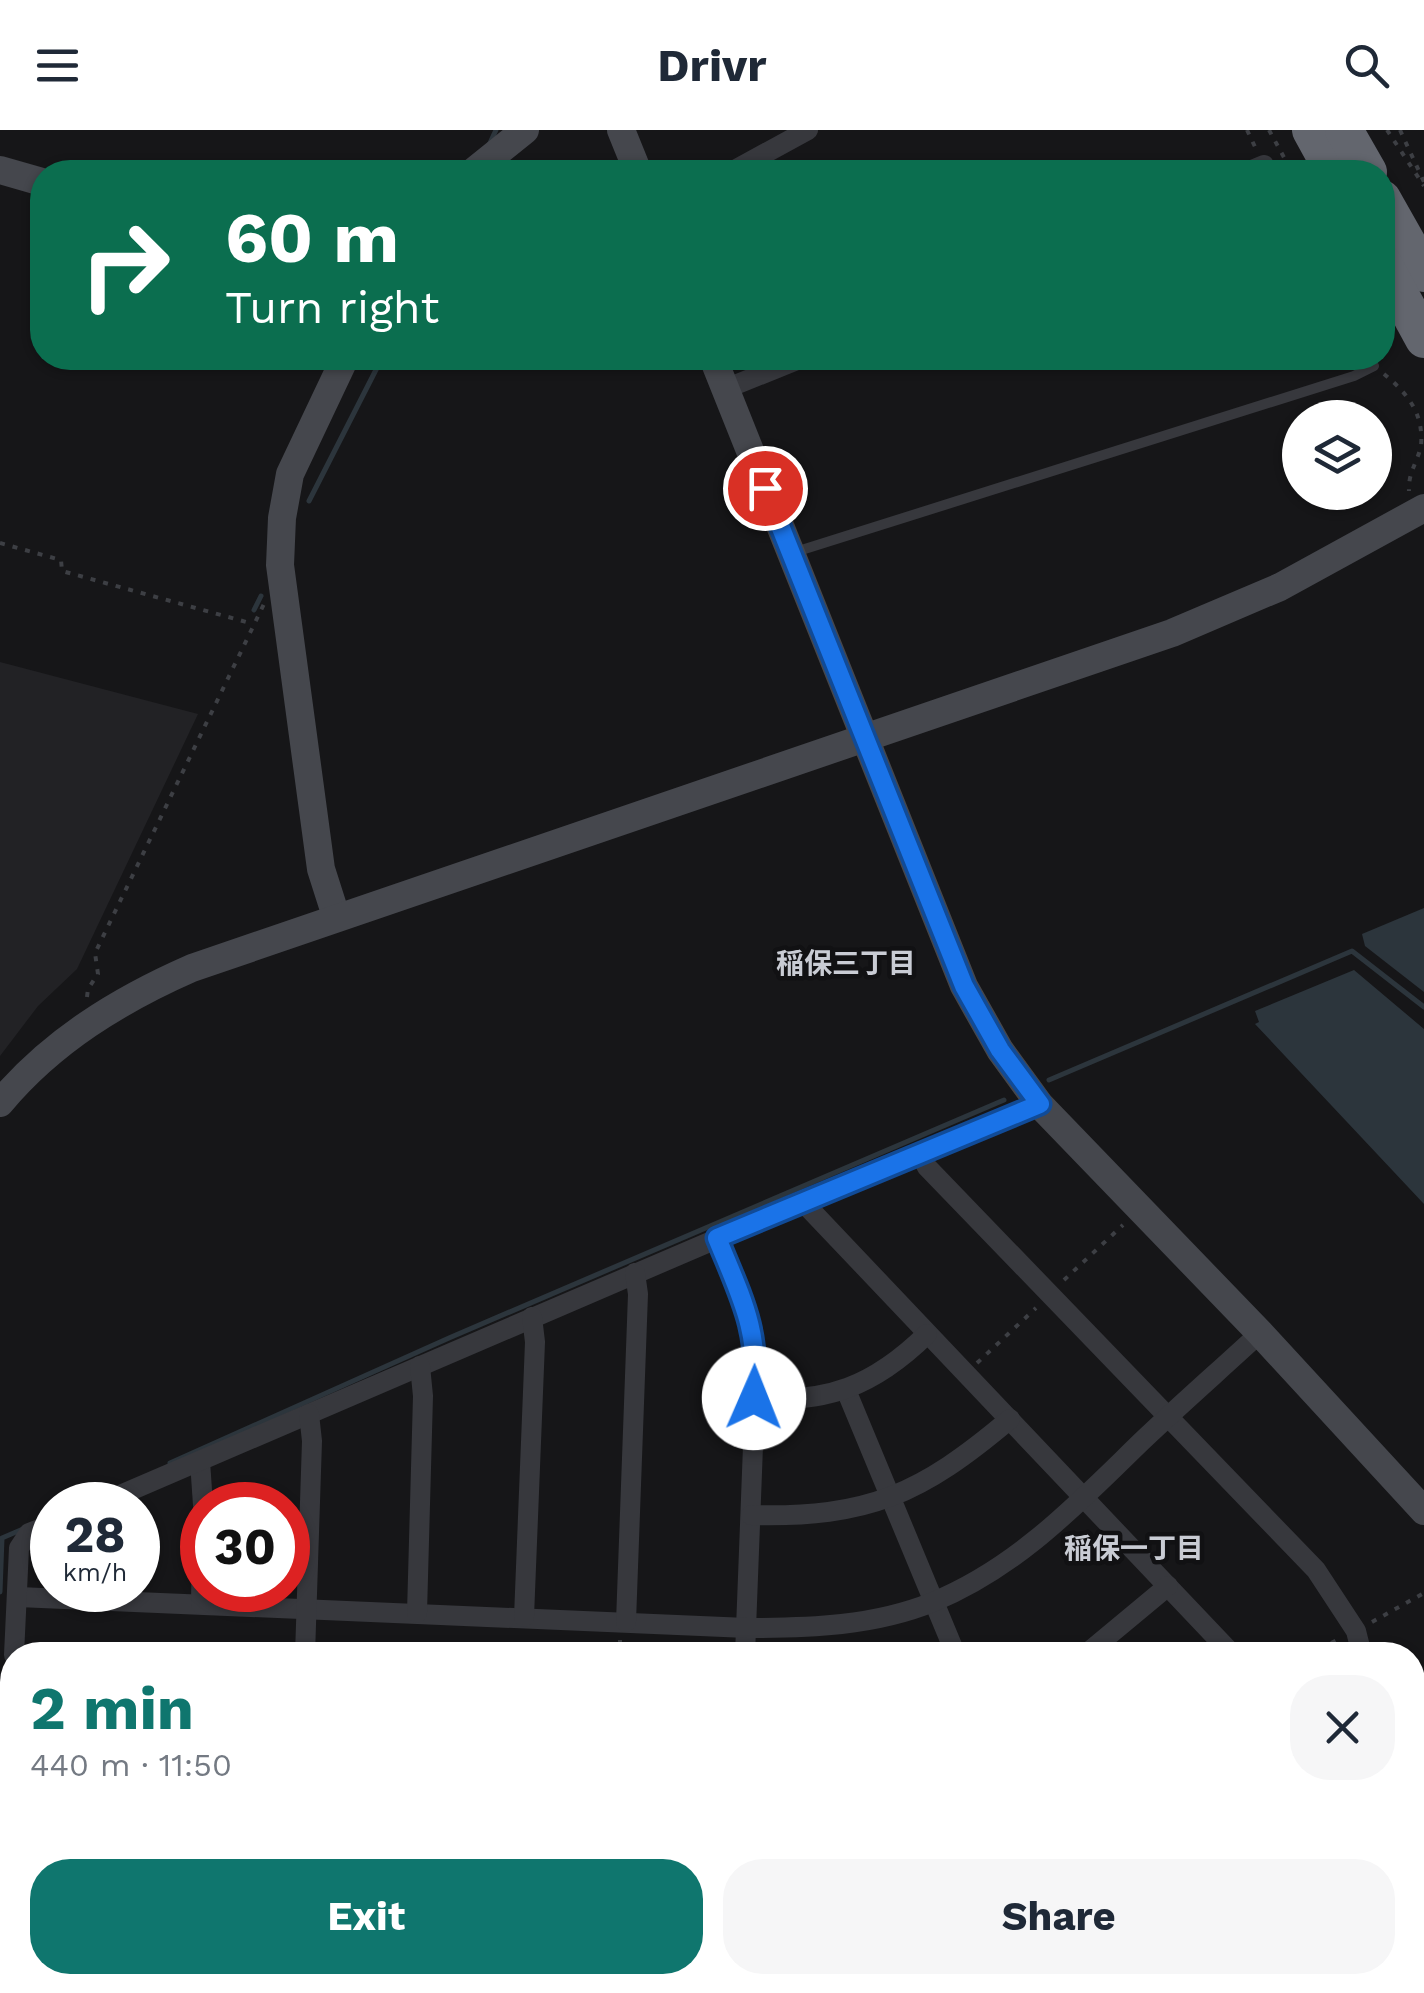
<!DOCTYPE html>
<meta charset="utf-8">
<style>
:root{--surface:#fff;--page:#f6f6f7;--text:#1f2937;--muted:#747a83;--accent:#0f766e}
body{margin:0;font-family:"Work Sans","Noto Sans JP",sans-serif;background:var(--page);color:var(--text);height:100vh;display:flex;flex-direction:column;font-size:38px;white-space:nowrap}
*{box-sizing:border-box;margin:0}
p{font-size:32px;color:var(--muted)}
.icon{flex:none;width:55px;height:55px;fill:none;stroke:currentColor;stroke-width:2;stroke-linecap:round;stroke-linejoin:round}
.map{position:relative;flex:1;overflow:hidden}
.panel{position:absolute;left:0px;top:1512px;width:1425px;height:352px;display:flex;flex-direction:column;background:var(--surface);border-radius:40px 40px 0 0;box-shadow:0 2px 8px #0004}
.panel>*{flex:none}
.banner{position:absolute;left:30px;top:30px;width:1365px;height:210px;border-radius:40px;box-shadow:0 2px 8px #0004;background:#0b6e4f;color:#fff;overflow:hidden}
.tools{position:absolute;left:1282px;top:270px;display:grid;gap:20px}
.tools a{display:grid;place-items:center;width:110px;height:110px;border-radius:50%;background:var(--surface);box-shadow:0 2px 8px #0004;font-size:50px}
.speed{position:absolute;left:30px;top:1352px;display:flex;gap:20px;font-size:50px;font-weight:700;text-align:center}
.speed>*{display:grid;place-content:center;width:130px;height:130px;border-radius:50%;background:var(--surface);box-shadow:0 2px 8px #0004;line-height:1}
.speed small{font-size:25px;font-weight:400}
.speed .limit{border:15px solid #d22;background:#fff;color:#111}
.pin{position:absolute;display:grid;place-items:center;width:85px;height:85px;color:#fff;margin:-42px;border:5px solid #fff;border-radius:50%;box-shadow:0 2px 10px #0007}
.me{position:absolute;width:110px;margin:-55px;rotate:1deg;stroke-linejoin:round;filter:drop-shadow(0 0 8px #0008)}
.turn{display:flex;align-items:center;gap:35px;height:210px;padding:0 30px;font-size:45px}
.turn .icon{width:130px;height:130px;stroke-width:2.5}
.turn b{display:block;font-size:70px;line-height:85px}
.round{display:grid;place-items:center;flex:none;width:105px;height:105px;border-radius:40px;background:var(--page)}
.overview{display:flex;align-items:center;justify-content:space-between;height:170px;padding:0 30px}
h1{font-size:60px;font-weight:700;line-height:75px;color:var(--accent)}
.primary-button{display:flex;gap:20px;margin-top:auto;padding:20px 30px}
.primary-button a{flex:1;height:115px;border-radius:40px;background:var(--accent);color:#fff;font-size:40px;font-weight:700;line-height:115px;text-align:center}
.primary-button a+a{background:var(--page);color:var(--text)}
header{display:flex;justify-content:space-between;align-items:center;height:130px;padding:0 30px;background:var(--surface);font-size:45px;font-weight:700}
.map>svg:first-child{display:block}
</style>
<header><svg class="icon" aria-label="menu" viewBox="0 0 24 24"><path d="M4 6h16M4 12h16M4 18h16"/></svg>Drivr<svg class="icon" aria-label="search" viewBox="0 0 24 24"><circle cx="10" cy="10" r="6"/><path d="M15 15l6 6"/></svg></header>
<div class="map">
<svg width="1424" height="1863" viewBox="0 0 1424 1863">
<rect width="100%" height="100%" fill="#161618"/>
<!-- built -->
<path fill="#222225" d="M0 532 198 584 77 839 38 876 0 926Z"/>
<!-- water -->
<g fill="#2c353c">
<path d="M1424 778V862L1365 816 1362 804Z"/>
<path d="M1354 840 1424 899V1074L1255 894 1259 892 1255 881Z"/>
</g>
<g fill="none" stroke-linecap="round" stroke-linejoin="round">
<!-- stream -->
<g stroke="#2c353c" stroke-width="5">
<path d="M490 13 496 0"/>
<path d="M309 371 382 228"/>
<path d="M254 480 261 466"/>
<path d="M1049 950 1352 821 1424 877"/>
<path d="M170 1333 449 1208 1004 970"/>
<path d="M76 1375 91 1368"/>
<path d="M0 1462 2 1408 23 1399"/>
</g>
<!-- path -->
<g stroke="#3d3f44" stroke-width="4" stroke-dasharray="5 8" stroke-linecap="butt">
<path d="M1247 0 1257 21"/>
<path d="M1269 0 1292 42"/>
<path d="M1387 0 1424 56"/>
<path d="M1400 0 1424 52"/>
<path d="M1384 244C1407 263 1424 283 1421 316 1417 333 1408 343 1409 361"/>
<path d="M0 413 61 430 62 441 250 493"/>
<path d="M87 867 88 859 98 844 95 823 264 474"/>
<path d="M1064 1150 1123 1095"/>
<path d="M977 1233 1036 1178"/>
<path d="M1372 1492 1424 1463"/>
<path d="M620 1525V1510"/>
<path d="M1308 1525 1341 1508"/>
<path d="M1 1701V1781"/>
</g>
<!-- lane -->
<path stroke="#37383d" stroke-width="10" d="M792 423 1354 246 1374 236"/>
<!-- street -->
<g stroke="#37383d" stroke-width="20">
<path d="M731 42 808 0"/>
<path d="M1247 42 1264 35"/>
<path d="M725 259 802 228"/>
<path d="M919 1022 927 1037 1316 1440 1356 1501 1362 1525"/>
<path d="M803 1072 1233 1525"/>
<path d="M717 1108 752 1198 756 1238 745 1525"/>
<path d="M846 1260 956 1525"/>
<path d="M753 1268C827 1274 874 1256 927 1204"/>
<path d="M200 1331 203 1375"/>
<path d="M97 1375 919 1022 1040 975"/>
<path d="M751 1385C869 1388 921 1364 1010 1289"/>
<path d="M18 1467 747 1498C810 1498 874 1496 933 1472 1018 1437 1078 1373 1142 1311 1181 1274 1221 1239 1260 1203"/>
<path d="M201 1474 202 1406"/>
<path d="M417 1483 423 1266 420 1236"/>
<path d="M524 1487 535 1212 532 1187"/>
<path d="M626 1492 638 1164 635 1143"/>
<path d="M14 1525 19 1418 29 1403 52 1394"/>
<path d="M305 1525 312 1311 309 1284"/>
<path d="M1085 1525 1168 1456"/>
<path d="M12 1559 7 1677 12 1686"/>
<path d="M1048 1852 1049 1863"/>
<path d="M156 1863 157 1852"/>
<path d="M418 1863V1852"/>
<path d="M723 1863V1852"/>
</g>
<!-- secondary -->
<g stroke="#45474d" stroke-width="28">
<path d="M621 0 638 42"/>
<path d="M0 40 42 52"/>
<path d="M473 42 525 0"/>
<path d="M713 228 964 856 1000 920 1040 975 1260 1203 1424 1381"/>
<path d="M336 786 321 739 280 435 282 388 290 344 345 228"/>
<path d="M0 973C52 911 119 870 192 838L1172 503 1280 457 1424 378"/>
<path d="M0 1805 12 1803"/>
<path d="M1249 1852 1424 1860"/>
</g>
<!-- highway -->
<g stroke="#63666e" stroke-width="38">
<path d="M1311 0 1334 42"/>
<path d="M1344 0 1368 42"/>
<path d="M1382 69 1424 143"/>
<path d="M1382 132 1424 209"/>
</g>
</g>
<g fill="none" stroke-linecap="round" stroke-linejoin="round">
<defs>
<path id="route" d="M754 1268C760 1201 742 1169 717 1108L1040 974 1000 920 964 856 765 358"/>
</defs>
<!-- route casing -->
<use href="#route" stroke="#114b97" stroke-width="25"/>
<!-- route -->
<use href="#route" stroke="#1a73e8" stroke-width="18"/>
</g>
<g text-anchor="middle" stroke-width="9" stroke-linejoin="round" paint-order="stroke">
<!-- neighbourhood labels -->
<g font-size="28" font-weight="bold" fill="#c9ccd4" stroke="#111113">
<text x="846" y="843">稲保三丁目</text>
<text x="1134" y="1428">稲保一丁目</text>
</g>
</g>
</svg>
<div class="tools">
<a><svg class="icon" aria-label="layers" viewBox="0 0 24 24"><path d="M12 4l9 5-9 5-9-5zM3 14l9 5 9-5"/></svg></a>
</div>
<div class="speed"><div>28<small>km/h</small></div><div class="limit">30</div></div>
<div class="pin" style="left:765px;top:358px;background:#d93025"><svg class="icon" aria-label="arrive" viewBox="0 0 24 24"><path d="M6 21V4h12l-3 4 3 4H6"/></svg></div>
<svg class="me" style="left:754px;top:1268px" viewBox="-20 -20 40 40"><circle r="19" fill="#fff"/><path d="M0-13L10 11 0 6-10 11z" fill="#1a73e8"/></svg>
<div class="banner">
<div class="turn"><svg class="icon" aria-label="right" viewBox="0 0 24 24"><path d="M7 20v-9h11M14 6l5 5-5 5"/></svg><div><b>60 m</b>Turn right</div></div>
</div>
<section class="panel">
<div class="overview"><div><h1>2 min</h1><p>440 m · 11:50</p></div><a class="round"><svg class="icon" aria-label="close" viewBox="0 0 24 24"><path d="M6 6l12 12M18 6L6 18"/></svg></a></div>
<div class="primary-button"><a>Exit</a><a>Share</a></div>
</section>
</div>
